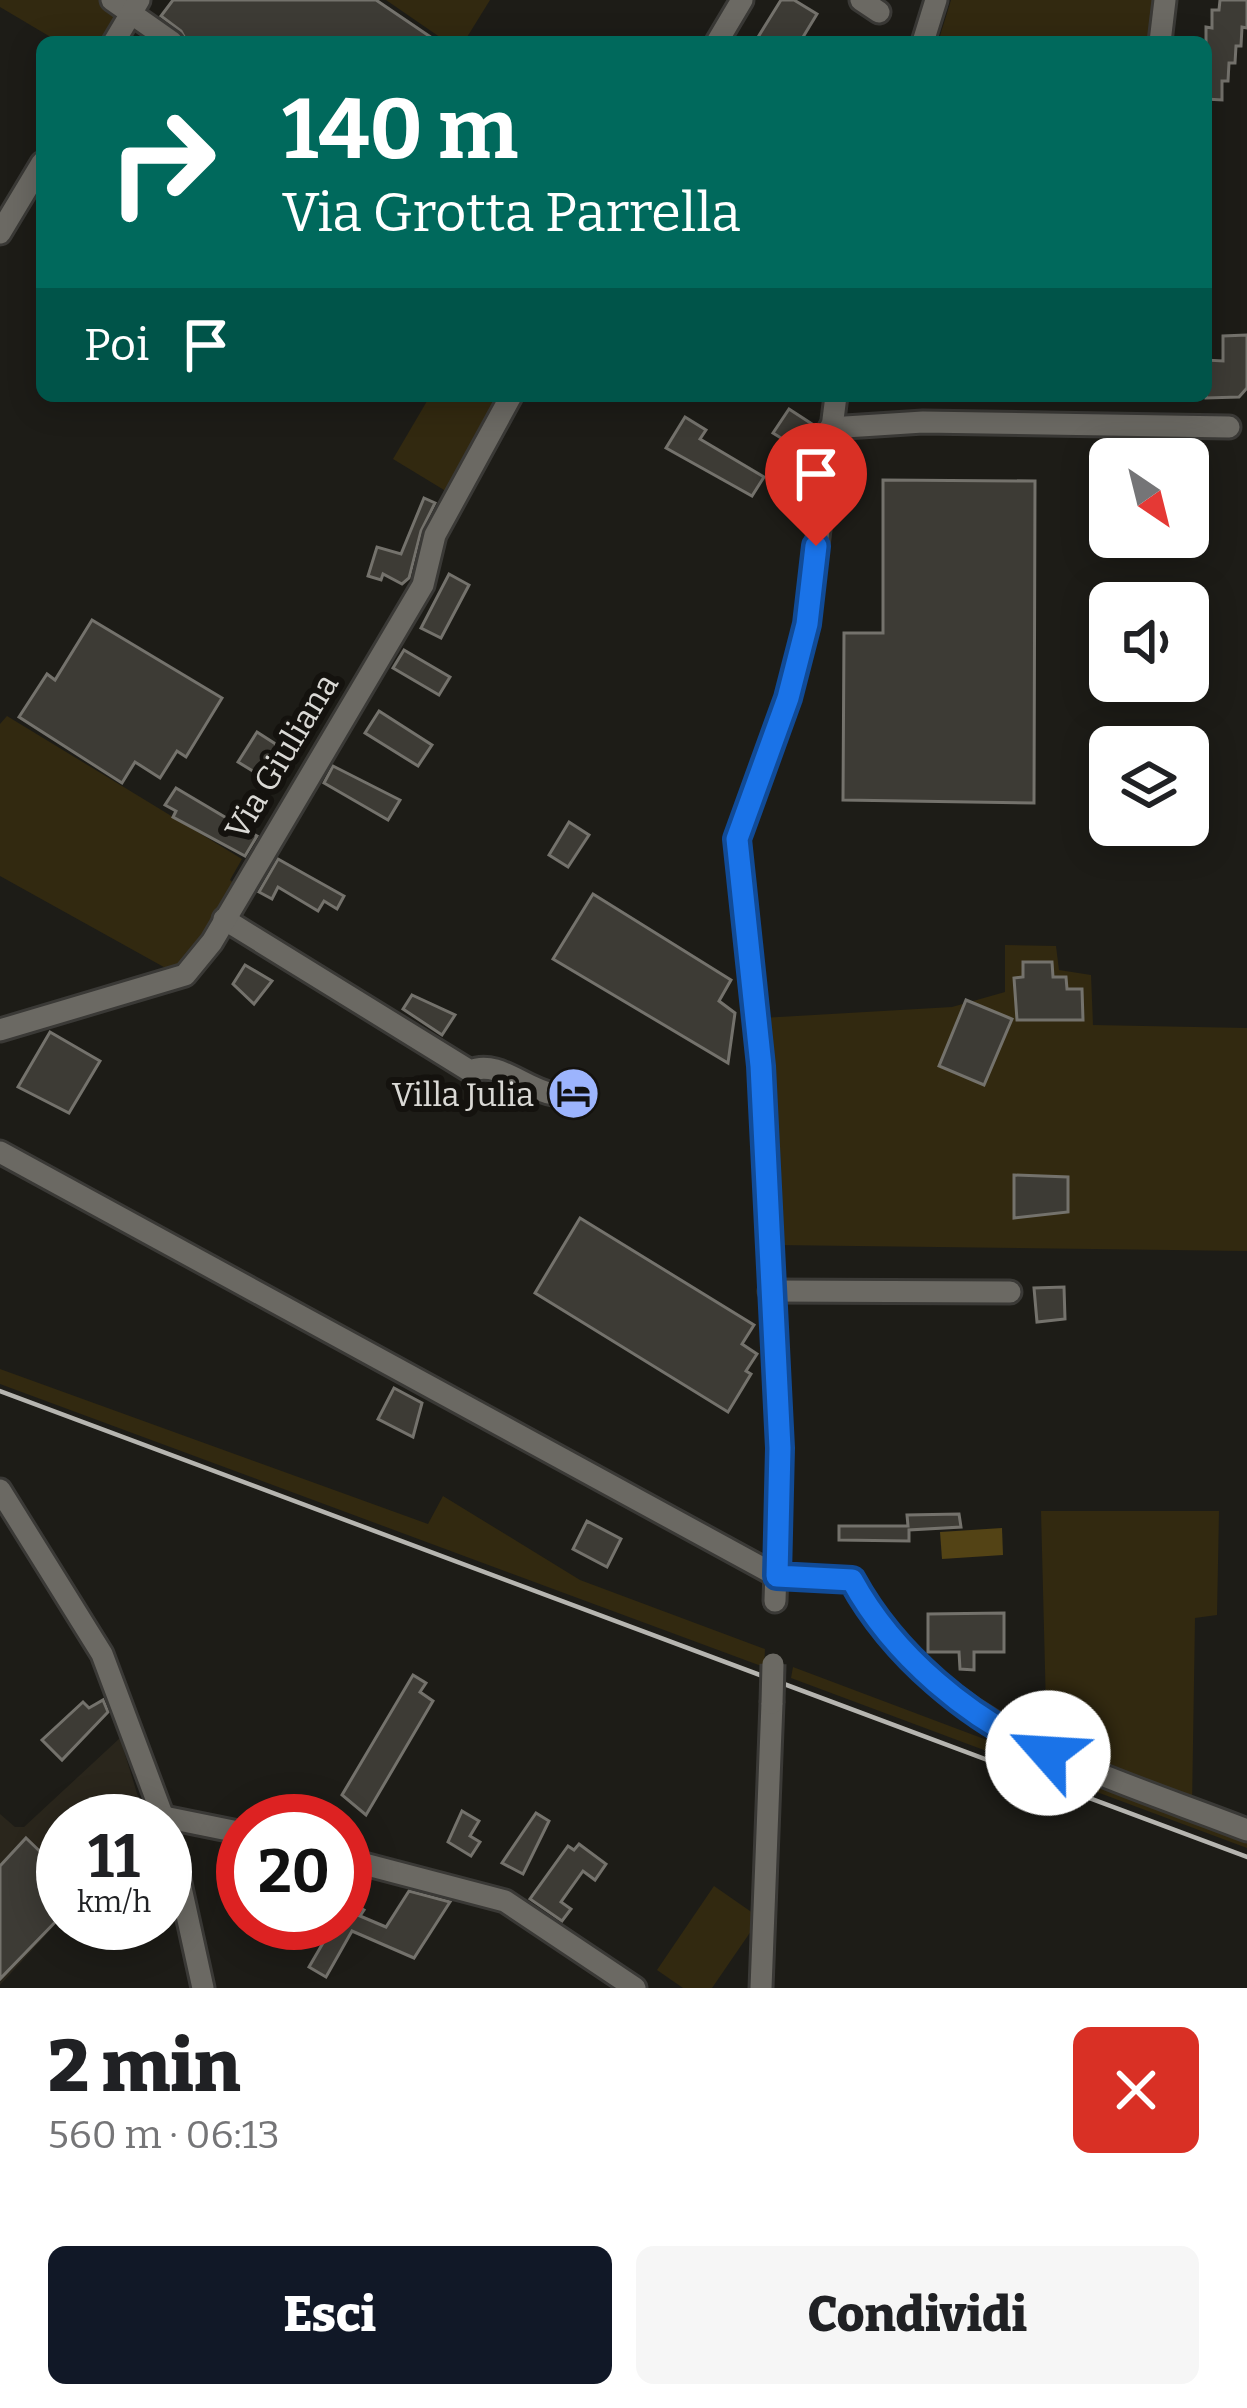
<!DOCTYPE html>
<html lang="it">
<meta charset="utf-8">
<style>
:root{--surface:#fff;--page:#f6f6f6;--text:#202124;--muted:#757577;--accent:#111827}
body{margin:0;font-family:Bitter,serif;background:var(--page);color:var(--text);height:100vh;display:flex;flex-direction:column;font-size:45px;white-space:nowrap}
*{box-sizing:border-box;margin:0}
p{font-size:39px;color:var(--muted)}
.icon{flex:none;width:66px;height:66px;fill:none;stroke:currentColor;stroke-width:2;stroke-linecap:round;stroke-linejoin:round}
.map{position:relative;height:1988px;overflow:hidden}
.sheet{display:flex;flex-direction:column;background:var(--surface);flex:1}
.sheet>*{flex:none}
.hud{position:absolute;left:36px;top:36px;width:1176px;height:366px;border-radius:18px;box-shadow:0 6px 30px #0003;background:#00695c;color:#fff;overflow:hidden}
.needle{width:78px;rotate:145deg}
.fabs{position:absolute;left:1089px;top:438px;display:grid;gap:24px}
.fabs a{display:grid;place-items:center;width:120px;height:120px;border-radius:18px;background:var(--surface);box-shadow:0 6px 30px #0003;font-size:60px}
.speed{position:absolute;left:36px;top:1794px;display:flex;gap:24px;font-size:60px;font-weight:700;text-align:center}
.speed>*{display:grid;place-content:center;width:156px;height:156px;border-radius:50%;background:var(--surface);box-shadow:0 6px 30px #0003;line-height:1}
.speed small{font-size:30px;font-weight:400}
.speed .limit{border:18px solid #d22;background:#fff;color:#111}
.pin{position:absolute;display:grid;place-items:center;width:102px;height:102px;color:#fff;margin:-123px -51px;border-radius:50% 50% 50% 0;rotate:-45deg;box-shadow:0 0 12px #0007}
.pin .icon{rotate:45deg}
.me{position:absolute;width:132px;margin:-66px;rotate:296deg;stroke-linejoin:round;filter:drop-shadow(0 0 9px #0008)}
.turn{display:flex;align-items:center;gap:42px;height:252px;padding:0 48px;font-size:54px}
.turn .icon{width:156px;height:156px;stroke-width:2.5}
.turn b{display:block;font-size:84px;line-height:102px}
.then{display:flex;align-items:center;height:114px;padding:0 48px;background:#0003;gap:24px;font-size:45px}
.round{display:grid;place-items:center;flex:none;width:126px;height:126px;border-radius:18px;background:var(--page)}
.summary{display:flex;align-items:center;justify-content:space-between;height:204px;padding:0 48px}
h1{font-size:72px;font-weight:800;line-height:90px}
.primary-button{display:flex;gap:24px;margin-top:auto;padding:24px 48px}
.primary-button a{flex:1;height:138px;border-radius:18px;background:var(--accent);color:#fff;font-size:48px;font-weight:800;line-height:138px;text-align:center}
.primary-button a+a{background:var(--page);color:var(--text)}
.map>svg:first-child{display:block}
</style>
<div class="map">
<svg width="1247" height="1988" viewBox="0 0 1247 1988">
<rect width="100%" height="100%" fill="#1d1c17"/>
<!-- built -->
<path fill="#2a261c" d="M120 1738 140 1803 151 1820 63 1821V1916L0 1985V1814L15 1827H24Z"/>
<!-- green -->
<g fill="#322910">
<path d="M0 0H134L107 42H59L0 7Z"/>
<path d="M386 0H490L464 42H447Z"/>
<path d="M951 0H1158L1155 42H938Z"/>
<path d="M430 396H504L449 493 393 459Z"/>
<path d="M7 716 242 859 230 880 235 884 200 943 171 971 0 876V724Z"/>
<path d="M1005 945 1056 946 1059 970 1091 975 1093 1025 1247 1028V1251L774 1245 761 1018 952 1007 1005 992Z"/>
<path d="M0 1369 428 1524 443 1496 580 1580 765 1649 764 1667 0 1384Z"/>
<path d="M1041 1511H1219L1217 1615 1195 1618 1192 1807 1047 1747Z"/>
<path d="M793 1667 1247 1838V1848L791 1678Z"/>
<path d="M714 1886 760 1918 712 1988H683L657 1970Z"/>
</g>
<!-- water -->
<path fill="#534315" d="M1002 1528 1003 1555 942 1559 940 1532Z"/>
<!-- building -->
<g fill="#3d3b35" stroke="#74726c" stroke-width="3">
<path d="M173 0H376L438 42H187L181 31 161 16Z"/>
<path d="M781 0H794L817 14 800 42H755Z"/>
<path d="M1220 0H1247V28L1242 27 1241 46H1236L1235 63H1229L1228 81H1222V100L1206 99V27L1212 28V10H1219Z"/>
<path d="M1247 335V388L1239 397 1206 398V360L1223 361V336Z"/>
<path d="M789 409 812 424 797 448 773 433Z"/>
<path d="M685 417 706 430 700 439 764 477 752 496 666 448Z"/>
<path d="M883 480 1035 481 1034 803 843 800 844 633H883Z"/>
<path d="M424 498 435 503 421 531 409 578 402 584 383 574 381 580 368 576 377 547 401 554Z"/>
<path d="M449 574 469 585 441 638 421 628Z"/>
<path d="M92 620 222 698 186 757 177 751 160 778 135 762 122 783 19 717 47 674 55 680Z"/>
<path d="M404 650 450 677 439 695 393 668Z"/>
<path d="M379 711 432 745 418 766 365 733Z"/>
<path d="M257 732 288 752 269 781 238 762Z"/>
<path d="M333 766 400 800 388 820 324 783Z"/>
<path d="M176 788 257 836 245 856 173 817 176 811 165 805Z"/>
<path d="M569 822 589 835 568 867 549 855Z"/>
<path d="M278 859 344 896 337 909 324 901 318 911 278 887 272 899 259 892Z"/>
<path d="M593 894 731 980 719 1001 735 1013 728 1063 553 959Z"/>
<path d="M1023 962H1052L1053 977H1066L1067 989H1082L1083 1020H1017L1014 978 1023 977Z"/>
<path d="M245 965 272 981 254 1004 233 984Z"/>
<path d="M412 995 455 1015 442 1035 403 1009Z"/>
<path d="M966 1000 1012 1019 984 1085 939 1066Z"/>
<path d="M50 1032 100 1061 69 1113 18 1087Z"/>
<path d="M1014 1175 1068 1177V1212L1014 1218Z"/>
<path d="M580 1218 754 1325 742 1344 757 1354 746 1371 751 1374 728 1412 535 1293Z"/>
<path d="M1064 1287 1065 1319 1037 1322 1034 1288Z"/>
<path d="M394 1388 422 1403 413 1437 378 1419Z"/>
<path d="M959 1514 961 1527 909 1530V1541L839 1540V1526H908L907 1515Z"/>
<path d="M587 1521 621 1539 607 1567 573 1549Z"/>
<path d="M1004 1613V1652H974V1670L960 1669 959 1652H928V1614Z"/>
<path d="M413 1675 426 1683 420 1692 433 1701 366 1815 342 1795Z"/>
<path d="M103 1700 108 1712 62 1760 42 1740 83 1702 89 1708Z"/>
<path d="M462 1811 479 1821 470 1836 480 1842 471 1856 448 1842Z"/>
<path d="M536 1813 549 1821 523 1874 502 1863Z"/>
<path d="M26 1838 54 1865 63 1856V1914L0 1979V1866Z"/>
<path d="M579 1844 606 1864 595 1880 583 1871 561 1902 571 1909 562 1921 530 1899 568 1846 574 1850Z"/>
<path d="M409 1891 450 1902 414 1958 352 1931 326 1977 309 1967 323 1943 313 1937 321 1923H345V1899L364 1910 360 1916 386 1927Z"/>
</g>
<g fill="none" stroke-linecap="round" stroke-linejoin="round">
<defs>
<g id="minor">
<path d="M112 0 172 42"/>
<path d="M861 0 879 12"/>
<path d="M114 42 139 0"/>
<path d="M717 42 742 0"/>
<path d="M923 42 936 0"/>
<path d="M1160 42 1165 0"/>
<path d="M0 233 42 163"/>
<path d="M830 428 923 422 1229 427"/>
<path d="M224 919 470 1071C498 1059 524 1089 553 1094"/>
<path d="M0 1030 185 975 212 942 423 585 435 535 511 396"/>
<path d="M0 1152 777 1576 852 1580C935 1731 1098 1772 1247 1830"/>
<path d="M770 1291 1010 1292"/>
<path d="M0 1490 102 1654 169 1833 203 1988"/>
<path d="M775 1601 780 1448 761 1066 737 839 788 698 807 624 836 396"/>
<path d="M164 1817 243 1833"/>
<path d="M345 1859 505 1901 635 1988"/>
<path d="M761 1988 772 1703"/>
</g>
</defs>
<!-- minor casing -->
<use href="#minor" stroke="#3a3936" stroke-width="27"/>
<!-- minor -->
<use href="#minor" stroke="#6b6963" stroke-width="21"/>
<!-- rail -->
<path stroke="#b6b5b0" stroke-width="4.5" d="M0 1391 1247 1857"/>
<defs>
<path id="minor-bridge" d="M772 1703 773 1664"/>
</defs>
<!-- minor-bridge casing -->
<use href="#minor-bridge" stroke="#3a3936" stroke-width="27" stroke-linecap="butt"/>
<!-- minor-bridge -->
<use href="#minor-bridge" stroke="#6b6963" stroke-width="21"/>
</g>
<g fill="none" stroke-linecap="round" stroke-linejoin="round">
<defs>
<path id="route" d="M816 546 807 624 788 698 737 839 761 1066 780 1448 777 1576 852 1580C893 1655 970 1720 1048 1753"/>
</defs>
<!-- route casing -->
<use href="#route" stroke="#114b97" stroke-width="30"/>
<!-- route -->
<use href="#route" stroke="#1a73e8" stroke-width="21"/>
</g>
<!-- icons -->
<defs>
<symbol id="hotel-disc" viewBox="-11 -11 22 22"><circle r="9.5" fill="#9cb4fd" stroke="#14120e"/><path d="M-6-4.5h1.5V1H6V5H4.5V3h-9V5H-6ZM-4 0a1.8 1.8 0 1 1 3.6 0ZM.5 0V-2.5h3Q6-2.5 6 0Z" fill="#111"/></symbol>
</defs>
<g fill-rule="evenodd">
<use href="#hotel-disc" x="544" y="1064" width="59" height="59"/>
</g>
<g text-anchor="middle" stroke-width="12" stroke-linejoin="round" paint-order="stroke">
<!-- street labels -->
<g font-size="33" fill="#dad9d5" stroke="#14120e">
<text transform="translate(281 756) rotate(-59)" y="12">Via Giuliana</text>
</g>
<!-- poi labels -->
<g font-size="33" fill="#dad9d5" stroke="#14120e" text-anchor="end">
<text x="534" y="1106">Villa Julia</text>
</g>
</g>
</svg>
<div class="fabs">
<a><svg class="needle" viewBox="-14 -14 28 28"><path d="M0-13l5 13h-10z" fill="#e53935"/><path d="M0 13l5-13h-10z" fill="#757577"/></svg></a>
<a><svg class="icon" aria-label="sound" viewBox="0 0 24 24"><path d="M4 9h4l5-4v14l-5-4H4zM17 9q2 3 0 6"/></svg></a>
<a><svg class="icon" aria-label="layers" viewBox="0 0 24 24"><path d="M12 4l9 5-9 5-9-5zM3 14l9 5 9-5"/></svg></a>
</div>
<div class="speed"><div>11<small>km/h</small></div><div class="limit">20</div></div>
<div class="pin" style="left:816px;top:546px;background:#d93025"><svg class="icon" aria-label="arrive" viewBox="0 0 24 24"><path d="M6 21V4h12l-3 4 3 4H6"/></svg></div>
<svg class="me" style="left:1048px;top:1753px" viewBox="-20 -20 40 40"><circle r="19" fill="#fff"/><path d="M0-13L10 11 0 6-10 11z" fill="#1a73e8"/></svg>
<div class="hud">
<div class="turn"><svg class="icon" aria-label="right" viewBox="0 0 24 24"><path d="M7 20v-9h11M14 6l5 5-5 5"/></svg><div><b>140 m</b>Via Grotta Parrella</div></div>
<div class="then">Poi<svg class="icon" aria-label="arrive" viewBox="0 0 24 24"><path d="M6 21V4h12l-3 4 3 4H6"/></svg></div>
</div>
</div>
<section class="sheet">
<div class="summary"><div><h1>2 min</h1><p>560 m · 06:13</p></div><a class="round" style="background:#d93025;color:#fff"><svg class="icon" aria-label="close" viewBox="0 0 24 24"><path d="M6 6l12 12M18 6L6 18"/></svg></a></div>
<div class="primary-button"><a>Esci</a><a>Condividi</a></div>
</section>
